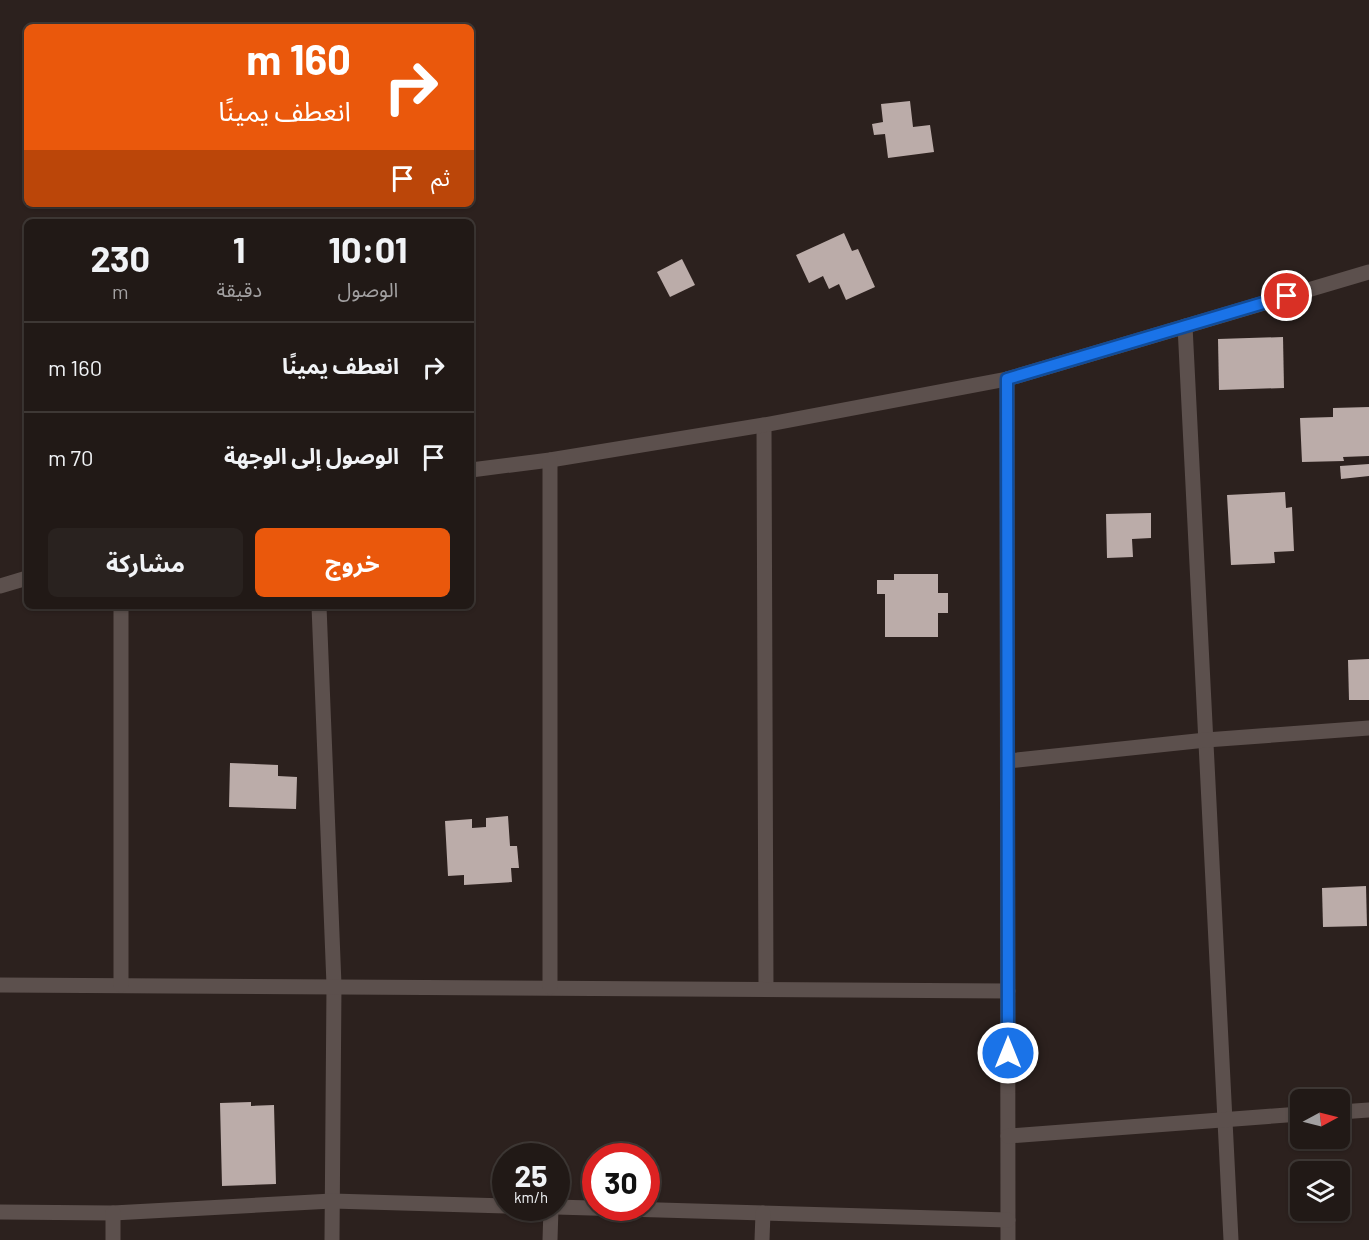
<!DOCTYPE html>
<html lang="ar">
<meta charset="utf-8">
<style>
:root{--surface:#211916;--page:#29221f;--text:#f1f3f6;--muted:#a2a0a1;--line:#3e3835;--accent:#ea580c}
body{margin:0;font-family:Barlow,"Noto Sans Arabic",sans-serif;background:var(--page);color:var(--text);direction:rtl;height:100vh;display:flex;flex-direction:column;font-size:22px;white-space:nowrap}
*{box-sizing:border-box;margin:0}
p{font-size:20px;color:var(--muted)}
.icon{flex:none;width:33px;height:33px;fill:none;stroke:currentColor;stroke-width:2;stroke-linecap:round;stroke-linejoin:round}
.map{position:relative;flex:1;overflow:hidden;direction:ltr}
.panel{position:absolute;left:24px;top:219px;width:450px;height:390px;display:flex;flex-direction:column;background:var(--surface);border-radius:9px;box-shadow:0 2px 4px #0004,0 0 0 2px var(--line);direction:rtl}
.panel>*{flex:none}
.top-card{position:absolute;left:24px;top:24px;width:450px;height:183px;border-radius:9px;box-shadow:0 2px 4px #0004,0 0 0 2px var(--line);direction:rtl;background:#ea580c;color:#fff;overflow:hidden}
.needle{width:39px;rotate:83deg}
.controls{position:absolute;left:1290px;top:1089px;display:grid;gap:12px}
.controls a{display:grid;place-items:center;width:60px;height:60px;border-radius:9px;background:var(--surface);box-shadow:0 2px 4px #0004,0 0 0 2px var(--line);font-size:30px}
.speed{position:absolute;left:492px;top:1143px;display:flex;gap:12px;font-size:30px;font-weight:700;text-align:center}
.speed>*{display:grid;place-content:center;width:78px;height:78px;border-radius:50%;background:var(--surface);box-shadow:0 2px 4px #0004,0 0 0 2px var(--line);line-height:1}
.speed small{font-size:15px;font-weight:400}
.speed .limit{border:9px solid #d22;background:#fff;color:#111}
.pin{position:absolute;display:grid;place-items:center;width:51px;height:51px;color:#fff;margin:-26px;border:3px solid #fff;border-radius:50%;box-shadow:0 2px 6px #0007}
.me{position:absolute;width:66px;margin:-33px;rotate:0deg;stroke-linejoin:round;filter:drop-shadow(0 0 4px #0008)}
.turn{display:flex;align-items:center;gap:21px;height:126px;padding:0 24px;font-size:27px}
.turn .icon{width:78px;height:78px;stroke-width:2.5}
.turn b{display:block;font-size:42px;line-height:51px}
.then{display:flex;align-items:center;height:57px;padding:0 24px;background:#0003;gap:12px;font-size:22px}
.eta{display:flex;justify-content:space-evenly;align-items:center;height:102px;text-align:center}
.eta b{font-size:36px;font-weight:700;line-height:42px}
.cta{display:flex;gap:12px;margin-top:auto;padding:12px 24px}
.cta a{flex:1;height:69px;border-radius:9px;background:var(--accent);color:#fff;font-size:24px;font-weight:700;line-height:69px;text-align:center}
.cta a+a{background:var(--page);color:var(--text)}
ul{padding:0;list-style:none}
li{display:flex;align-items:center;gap:18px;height:90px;padding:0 24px;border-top:2px solid var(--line)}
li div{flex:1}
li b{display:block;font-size:22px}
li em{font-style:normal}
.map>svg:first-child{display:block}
</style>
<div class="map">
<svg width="1369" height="1240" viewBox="0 0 1369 1240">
<rect width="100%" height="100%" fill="#2c211e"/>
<!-- building -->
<g fill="#bbaca9">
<path d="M910 101 913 127 930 125 934 152 888 158 885 134 874 135 872 124 883 122 881 104Z"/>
<path d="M844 233 852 251 858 249 875 287 846 300 839 284 829 289 823 276 809 283 796 255Z"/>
<path d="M682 259 695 285 670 297 657 272Z"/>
<path d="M1283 337 1284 388 1219 390 1218 339Z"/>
<path d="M1369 407V456L1343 457 1344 461 1302 462 1300 418 1333 417V408Z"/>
<path d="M1369 464V476L1341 479 1340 466Z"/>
<path d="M1285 492 1286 508 1292 507 1294 551 1274 552 1275 563 1231 565 1227 495Z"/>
<path d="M1151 513V538L1132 539 1133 557 1107 558 1106 514Z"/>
<path d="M894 574H938V593H948V613H938V637H885V594H877V580H894Z"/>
<path d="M1369 659V700H1349L1348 660Z"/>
<path d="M230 763 278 765V776L297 777 296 809 229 807Z"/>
<path d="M508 816 510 846H517L519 868H511L512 882 464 885V875L448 876 445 821 472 819V828L486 827V818Z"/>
<path d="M1366 886 1367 926 1323 927 1322 888Z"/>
<path d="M251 1102V1106L274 1105 276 1184 222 1186 220 1103Z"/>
</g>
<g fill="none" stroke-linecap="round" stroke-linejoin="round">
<!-- street -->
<g stroke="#5c504d" stroke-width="15">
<path d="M1185 326 1231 1240"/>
<path d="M1007 379 1008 1240"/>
<path d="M764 425 766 989"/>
<path d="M471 470 550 460 764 425 1007 379 1369 272"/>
<path d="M0 586 27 578"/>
<path d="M319 606 334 985 332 1240"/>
<path d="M1008 761 1206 740 1369 728"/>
<path d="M0 985 1008 991"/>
<path d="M121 985V606"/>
<path d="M550 987V460"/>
<path d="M1340 1112 1369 1110"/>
<path d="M1008 1136 1300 1114"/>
<path d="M556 1207 1008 1220"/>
<path d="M0 1212 113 1213 332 1201 506 1206"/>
<path d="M113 1213V1240"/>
<path d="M550 1240 551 1208"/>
<path d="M762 1240 763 1213"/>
</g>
</g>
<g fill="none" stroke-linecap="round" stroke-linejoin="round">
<defs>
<path id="route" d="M1008 1053 1007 379 1287 296"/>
</defs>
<!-- route casing -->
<use href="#route" stroke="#114b97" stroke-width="15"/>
<!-- route -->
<use href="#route" stroke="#1a73e8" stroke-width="10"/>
</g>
</svg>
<div class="controls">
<a><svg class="needle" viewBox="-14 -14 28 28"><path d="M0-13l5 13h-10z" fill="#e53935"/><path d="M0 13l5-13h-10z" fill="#a2a0a1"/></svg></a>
<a><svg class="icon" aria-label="layers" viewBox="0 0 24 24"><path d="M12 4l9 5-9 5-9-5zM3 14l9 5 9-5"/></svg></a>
</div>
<div class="speed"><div>25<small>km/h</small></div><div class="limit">30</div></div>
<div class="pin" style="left:1287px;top:296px;background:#d93025"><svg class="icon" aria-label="arrive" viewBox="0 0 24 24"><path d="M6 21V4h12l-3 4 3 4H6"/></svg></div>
<svg class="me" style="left:1008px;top:1053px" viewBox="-20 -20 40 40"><circle r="17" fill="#1a73e8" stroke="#fff" stroke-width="3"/><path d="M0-11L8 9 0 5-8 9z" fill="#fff"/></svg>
<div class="top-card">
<div class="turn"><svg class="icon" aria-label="right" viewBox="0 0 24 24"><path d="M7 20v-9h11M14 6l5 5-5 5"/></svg><div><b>160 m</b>انعطف يمينًا</div></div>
<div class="then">ثم<svg class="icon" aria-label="arrive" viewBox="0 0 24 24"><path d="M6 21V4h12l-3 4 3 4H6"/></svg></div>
</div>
<section class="panel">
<div class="eta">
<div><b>10:01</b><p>الوصول</p></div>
<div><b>1</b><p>دقيقة</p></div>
<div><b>230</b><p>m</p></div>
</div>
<ul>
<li><svg class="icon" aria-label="right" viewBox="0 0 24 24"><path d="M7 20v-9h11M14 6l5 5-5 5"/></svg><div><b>انعطف يمينًا</b></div><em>160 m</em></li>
<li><svg class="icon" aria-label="arrive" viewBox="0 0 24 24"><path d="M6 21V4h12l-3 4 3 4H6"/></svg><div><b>الوصول إلى الوجهة</b></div><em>70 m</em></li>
</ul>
<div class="cta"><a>خروج</a><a>مشاركة</a></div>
</section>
</div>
